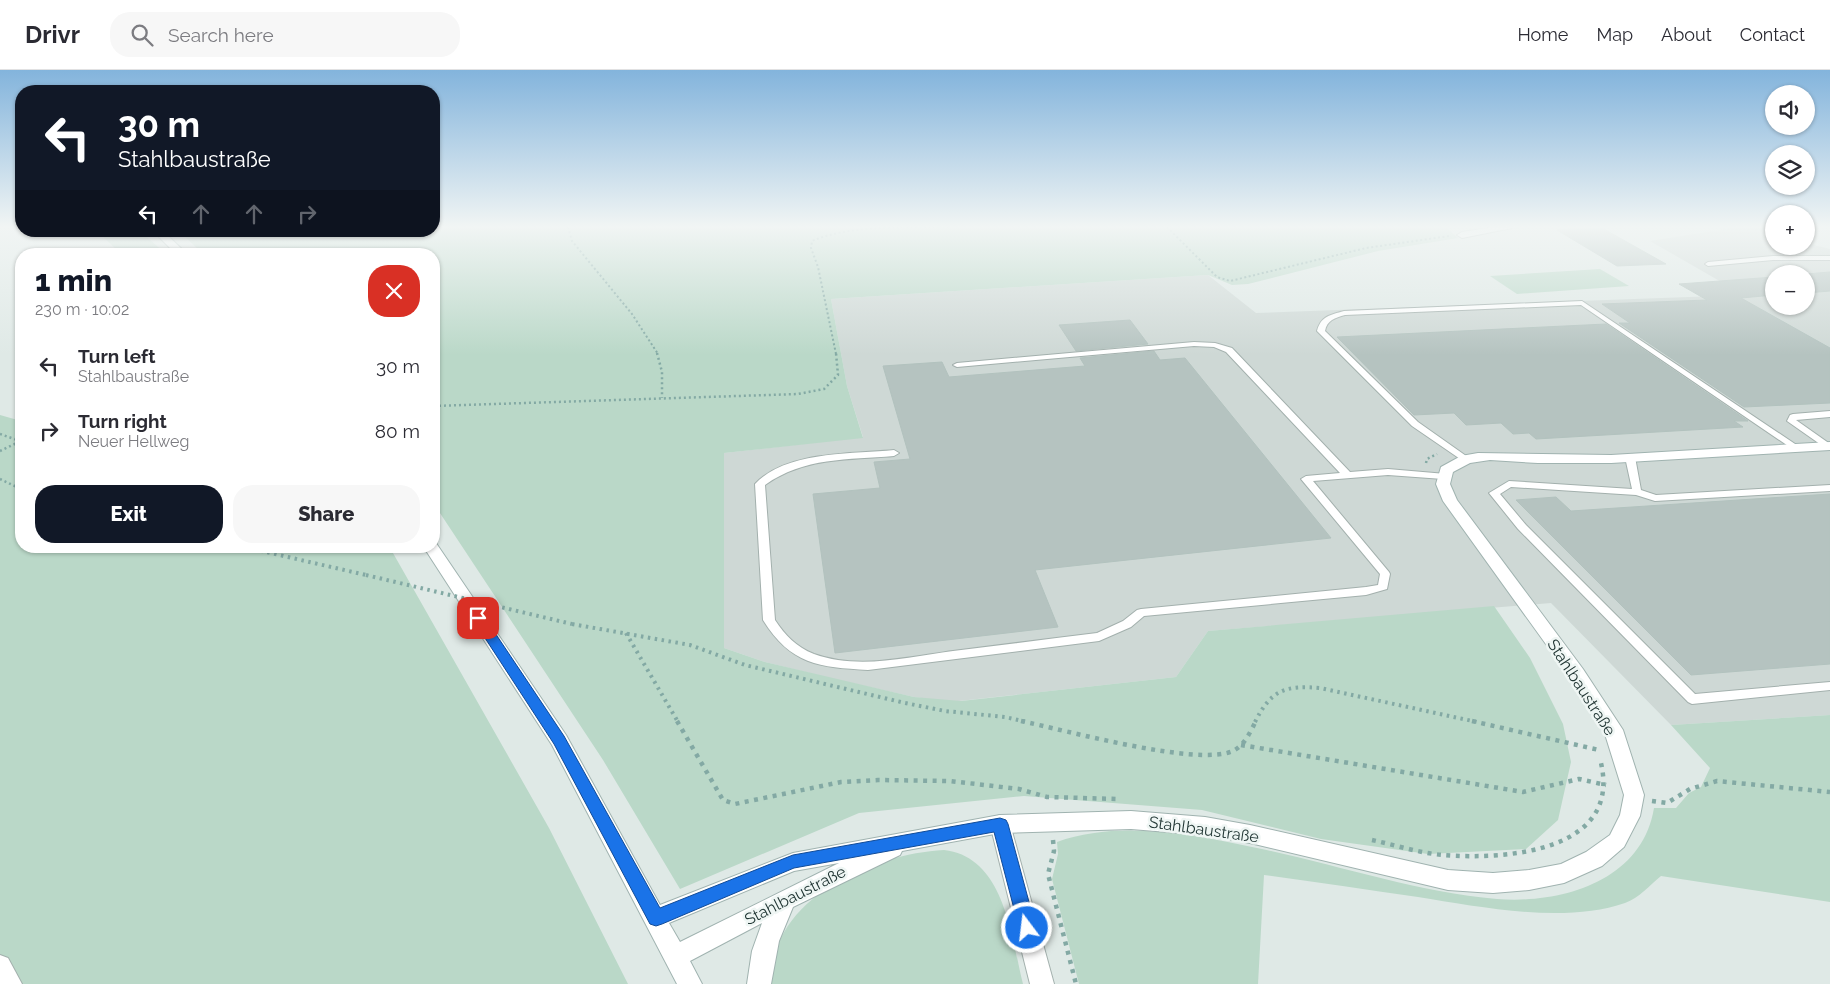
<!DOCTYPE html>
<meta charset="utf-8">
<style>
:root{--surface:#fff;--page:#f7f7f7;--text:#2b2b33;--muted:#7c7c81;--line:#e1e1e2;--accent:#111827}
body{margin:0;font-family:Raleway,sans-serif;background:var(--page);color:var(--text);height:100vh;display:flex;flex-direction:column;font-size:19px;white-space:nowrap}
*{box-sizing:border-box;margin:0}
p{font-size:16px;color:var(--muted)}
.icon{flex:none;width:28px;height:28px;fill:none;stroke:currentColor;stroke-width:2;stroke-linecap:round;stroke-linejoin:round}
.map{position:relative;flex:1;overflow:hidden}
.side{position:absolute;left:15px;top:178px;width:425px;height:305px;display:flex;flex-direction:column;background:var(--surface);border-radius:20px;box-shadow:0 1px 4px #0004}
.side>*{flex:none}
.top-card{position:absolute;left:15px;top:15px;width:425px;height:152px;border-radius:20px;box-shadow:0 1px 4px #0004;background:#111827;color:#fff;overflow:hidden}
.buttons{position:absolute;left:1765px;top:15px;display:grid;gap:10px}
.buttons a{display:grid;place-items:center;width:50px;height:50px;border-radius:50%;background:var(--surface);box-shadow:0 1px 4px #0004;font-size:25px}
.pin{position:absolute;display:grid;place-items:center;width:42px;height:42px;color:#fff;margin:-21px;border-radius:10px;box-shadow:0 2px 8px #0006}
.me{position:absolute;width:55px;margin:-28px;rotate:345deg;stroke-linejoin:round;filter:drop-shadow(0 0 4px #0008)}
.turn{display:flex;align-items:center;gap:18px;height:105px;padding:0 20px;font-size:22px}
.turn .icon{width:65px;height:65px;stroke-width:2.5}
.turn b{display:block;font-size:35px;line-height:42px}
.lanes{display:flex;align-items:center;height:48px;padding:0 20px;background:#0003;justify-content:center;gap:25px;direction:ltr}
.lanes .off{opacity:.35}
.round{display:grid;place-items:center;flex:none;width:52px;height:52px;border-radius:20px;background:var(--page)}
.summary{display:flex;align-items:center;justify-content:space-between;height:85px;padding:0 20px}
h1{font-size:30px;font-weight:800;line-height:38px;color:var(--accent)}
.cta{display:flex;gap:10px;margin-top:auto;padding:10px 20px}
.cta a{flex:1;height:58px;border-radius:20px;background:var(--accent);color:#fff;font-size:20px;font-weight:800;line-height:58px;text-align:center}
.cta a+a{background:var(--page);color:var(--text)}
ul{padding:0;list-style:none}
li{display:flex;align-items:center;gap:15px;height:65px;padding:0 20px}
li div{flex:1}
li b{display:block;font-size:19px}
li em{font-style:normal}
header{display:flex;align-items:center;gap:30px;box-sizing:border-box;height:70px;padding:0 25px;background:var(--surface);border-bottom:1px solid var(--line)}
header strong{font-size:24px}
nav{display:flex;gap:28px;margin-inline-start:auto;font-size:18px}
.search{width:350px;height:45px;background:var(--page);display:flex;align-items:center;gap:12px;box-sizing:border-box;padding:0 18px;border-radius:20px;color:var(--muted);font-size:19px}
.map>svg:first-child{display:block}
</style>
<header>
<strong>Drivr</strong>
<div class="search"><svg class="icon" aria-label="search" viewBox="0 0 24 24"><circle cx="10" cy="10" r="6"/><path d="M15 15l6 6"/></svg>Search here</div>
<nav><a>Home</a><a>Map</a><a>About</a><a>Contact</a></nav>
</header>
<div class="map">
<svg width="1830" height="914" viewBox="0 0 1830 914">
<rect width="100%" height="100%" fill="#dfe9e6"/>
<!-- built -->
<path fill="#ced8d5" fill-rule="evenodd" d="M1739 157H1755L1774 163V176H1806V173L1830 179V645L1671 655 1551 533 1208 561 1176 607 950 632 914 627 834 609 765 592 724 578V383L863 367 847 316 831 229 1208 205 1256 243 1744 225 1650 171ZM1774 204H1806V236H1774Z"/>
<!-- green -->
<g fill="#bad8c8">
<path d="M434 157H1446L1458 168 1378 181 1248 214 1232 215 1208 205 831 229 847 316 863 368 724 383V578L765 592 914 627 961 631 1176 607 1208 561 1494 536 1530 588 1563 654 1571 692 1558 750 1526 779 1428 784 1321 769 1202 740 1024 726 859 743 680 819 603 690 434 434V184H203L179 161H434Z"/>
<path d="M97 161H140L166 184H121Z"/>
<path d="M1600 199 1629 216 1517 224 1490 206Z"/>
<path d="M0 345 21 351V476H389L549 758 628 914H0Z"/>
<path d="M1830 645V832L1661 806C1650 815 1639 828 1625 833 1564 854 1481 837 1418 827 1367 820 1316 812 1264 805L1258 914H1079L1052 809 1058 784 1057 772C1117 750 1191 764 1252 777 1333 793 1414 822 1497 829 1562 834 1642 811 1654 738H1676L1689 723 1701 717 1710 698 1671 655Z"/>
<path d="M944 780C1005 787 1011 867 1023 914H771C769 829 871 784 944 780Z"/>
</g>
<!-- building -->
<g fill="#b5c3c0" stroke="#b2c2be">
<path d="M1602 158 1666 194 1617 196 1557 160Z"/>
<path d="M1830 202V221L1806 223V204Z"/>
<path d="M1774 207V225L1741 228 1830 278V333L1744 337 1619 253H1630L1602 234 1707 230 1679 214Z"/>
<path d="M1130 250 1148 274 1076 281 1059 255Z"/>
<path d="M1606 254 1748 351H1734L1743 357 1536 369 1529 363 1513 364 1501 353 1466 355 1454 343 1414 345 1337 267Z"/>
<path d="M1154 281 1160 290 1185 288 1331 468 1035 500 1058 557 835 583 813 424 880 418 874 392 910 389 883 296 942 292 949 307 1085 296 1080 288Z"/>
<path d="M1830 424V594L1691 605 1516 430 1556 427 1571 441Z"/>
</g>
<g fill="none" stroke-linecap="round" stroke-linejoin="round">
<defs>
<g id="lane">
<path d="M1773 186H1830V190H1773L1708 196 1705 194 1708 192Z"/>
<path d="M1582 231 1801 378 1797 381 1794 380 1581 235 1345 245C1335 248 1327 250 1325 261L1418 352 1469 388 1471 390 1466 393 1412 356 1317 261C1321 246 1330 245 1344 241Z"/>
<path d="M1194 272 1215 273 1232 278 1350 402 1388 399 1446 404 1448 406 1446 408 1443 409 1388 405 1313 411 1389 502 1390 504 1387 519 1366 525 1144 546 1131 557 1099 571 868 600C819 597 791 595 763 550L755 414C785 381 853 384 894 380L899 383 894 386C848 390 804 387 765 415L775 550C785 565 796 577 814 584 858 600 909 587 953 581 1001 575 1049 569 1097 563L1123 551 1137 540 1141 539 1366 517 1378 515 1380 504 1301 409 1306 406 1340 403 1226 282 1214 277 1194 276 957 297 953 295 957 293Z"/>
<path d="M1830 341V347L1796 350 1830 374V378L1827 379 1787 351 1790 345 1793 344Z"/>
<path d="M1630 384 1635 387 1641 420 1656 425 1830 415V421L1655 431 1636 425 1511 417 1500 424 1526 455 1695 624 1830 612V620L1692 634 1688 632 1518 459 1489 423 1509 411 1632 419 1625 387Z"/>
</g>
<g id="street">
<path d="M1494 157H1517L1462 168 1457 165 1462 162Z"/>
<path d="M1000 745 1007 748 1010 754 1054 914H1030L990 754 993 748Z"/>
<path d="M0 885 8 888 22 914H0Z"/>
</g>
<g id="secondary">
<path d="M153 161H163L187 184H176Z"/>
<path d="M1830 372V380L1611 393H1538L1490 390 1470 393 1453 402 1450 414 1457 430 1583 599 1623 660 1644 725 1640 746 1624 777 1602 796 1564 813 1529 820 1493 823 1448 820 1250 773 1205 765 1131 759 1000 763 902 781 900 785 793 837 779 871 771 914H747L752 881 762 853 690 891 702 914H677L552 675 423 476H434V472L436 473 566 665 660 835 793 783 1000 745 1131 741 1205 747 1250 755 1448 800 1493 803 1529 800 1561 794 1586 782 1610 765 1620 745 1624 725 1604 661 1571 609 1443 431 1436 414 1441 397 1461 386 1478 383 1611 385ZM839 793 680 872 669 853 794 801Z"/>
</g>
</defs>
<!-- lane casing -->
<use href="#lane" stroke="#a3b0ad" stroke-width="2"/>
<!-- street casing -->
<use href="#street" stroke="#a3b0ad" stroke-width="2"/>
<!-- secondary casing -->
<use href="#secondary" stroke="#a0b3b0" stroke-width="2"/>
<!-- path-far3 -->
<g stroke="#83a9a4" stroke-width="2" stroke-dasharray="2 2.5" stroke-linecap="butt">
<path d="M568 157 572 171 632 244 658 284"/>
<path d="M1167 157 1217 207 1230 211 1366 178 1449 166"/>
<path d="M836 284 818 197 811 178 812 171C851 154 909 158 951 157"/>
</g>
<!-- path-far2 -->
<g stroke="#83a9a4" stroke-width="2.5" stroke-dasharray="2 3" stroke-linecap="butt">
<path d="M657 283 662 302V328"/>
<path d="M434 336 798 324 824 319 838 305 836 283"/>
<path d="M0 364 20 371"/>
<path d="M0 381 21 371"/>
<path d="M1426 393 1427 389 1437 384"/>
<path d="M0 409 21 419"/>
</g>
<!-- path-far1 -->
<g stroke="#83a9a4" stroke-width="4" stroke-dasharray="2.5 4.5" stroke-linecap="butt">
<path d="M240 476 366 505"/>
<path d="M572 554 690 575 745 595 905 633 945 641 1005 647 1027 652"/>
<path d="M626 563 678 652"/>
<path d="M1255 652C1271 620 1285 615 1320 618L1477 652"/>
</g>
<!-- path -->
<g stroke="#83a9a4" stroke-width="4.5" stroke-dasharray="4 5.5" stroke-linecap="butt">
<path d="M677 651 723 730 735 734 841 712 878 710 950 711 1019 719 1047 727 1117 729"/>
<path d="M1021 651C1065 660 1197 697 1233 681 1245 675 1250 662 1256 651"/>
<path d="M1472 651 1599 680"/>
<path d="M1241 675 1523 722 1579 709 1606 715"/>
<path d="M1652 731 1667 733 1690 719 1717 711 1830 722"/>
<path d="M1053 770 1054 781 1048 804 1076 914"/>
<path d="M1372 770C1395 775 1419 783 1443 785 1506 790 1625 782 1600 689"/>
</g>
<!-- lane -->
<use href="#lane" fill="#fff" fill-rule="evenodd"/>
<!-- street -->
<use href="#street" fill="#fff" fill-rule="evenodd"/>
<!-- secondary -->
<use href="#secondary" fill="#fff" fill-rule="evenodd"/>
<!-- path-bridge -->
<path stroke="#83a9a4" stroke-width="4" stroke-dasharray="2.5 4.5" stroke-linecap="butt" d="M366 505 572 554"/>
</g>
<!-- sky -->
<linearGradient id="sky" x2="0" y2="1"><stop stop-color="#83b4dc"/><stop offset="0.55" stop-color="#f1f5f4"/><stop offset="1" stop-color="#f1f5f4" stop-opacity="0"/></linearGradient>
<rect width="1830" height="285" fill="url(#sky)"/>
<!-- route -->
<path fill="#1a73e8" stroke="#114b97" d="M478 544 483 545 564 666 660 838 793 785 1000 748 1006 750 1008 754 1036 858 1034 864 1027 866 1021 864 1019 858 994 762 794 798 662 854 656 856 650 854 554 674 472 548Z"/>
<g text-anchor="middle" stroke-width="5" stroke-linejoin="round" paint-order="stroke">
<!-- near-street labels -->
<g font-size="16" fill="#223735" stroke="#eff6f4">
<text transform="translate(1582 617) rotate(57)" y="6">Stahlbaustraße</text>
<text transform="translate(1204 759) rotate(8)" y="6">Stahlbaustraße</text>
<text transform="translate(795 825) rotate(-27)" y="6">Stahlbaustraße</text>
</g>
</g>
</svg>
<div class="buttons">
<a><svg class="icon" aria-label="sound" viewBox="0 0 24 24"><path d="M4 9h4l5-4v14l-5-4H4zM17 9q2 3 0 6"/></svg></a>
<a><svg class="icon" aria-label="layers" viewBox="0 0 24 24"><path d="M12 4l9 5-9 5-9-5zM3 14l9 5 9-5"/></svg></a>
<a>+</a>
<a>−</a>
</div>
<div class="pin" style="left:478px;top:548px;background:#d93025"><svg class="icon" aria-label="arrive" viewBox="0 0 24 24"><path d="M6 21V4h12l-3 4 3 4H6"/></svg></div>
<svg class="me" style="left:1027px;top:858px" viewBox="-20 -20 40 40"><circle r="17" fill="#1a73e8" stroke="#fff" stroke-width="3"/><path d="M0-11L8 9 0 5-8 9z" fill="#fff"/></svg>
<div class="top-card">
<div class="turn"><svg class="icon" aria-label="left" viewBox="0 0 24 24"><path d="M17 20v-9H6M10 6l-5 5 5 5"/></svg><div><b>30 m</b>Stahlbaustraße</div></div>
<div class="lanes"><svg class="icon" aria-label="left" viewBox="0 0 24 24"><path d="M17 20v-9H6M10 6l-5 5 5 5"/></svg><svg class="icon off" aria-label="ahead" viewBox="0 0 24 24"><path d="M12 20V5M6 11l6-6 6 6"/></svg><svg class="icon off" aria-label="ahead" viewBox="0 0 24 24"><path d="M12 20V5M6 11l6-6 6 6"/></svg><svg class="icon off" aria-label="right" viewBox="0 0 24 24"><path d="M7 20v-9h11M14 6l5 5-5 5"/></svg></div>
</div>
<section class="side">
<div class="summary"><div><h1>1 min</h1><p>230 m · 10:02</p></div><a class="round" style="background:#d93025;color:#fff"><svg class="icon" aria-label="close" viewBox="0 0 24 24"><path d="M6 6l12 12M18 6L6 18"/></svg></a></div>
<ul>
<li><svg class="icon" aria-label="left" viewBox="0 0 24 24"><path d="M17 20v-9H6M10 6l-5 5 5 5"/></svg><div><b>Turn left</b><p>Stahlbaustraße</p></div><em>30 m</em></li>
<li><svg class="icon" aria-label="right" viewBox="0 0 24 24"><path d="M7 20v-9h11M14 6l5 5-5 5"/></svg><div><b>Turn right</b><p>Neuer Hellweg</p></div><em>80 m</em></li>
</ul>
<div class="cta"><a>Exit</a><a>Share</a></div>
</section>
</div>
